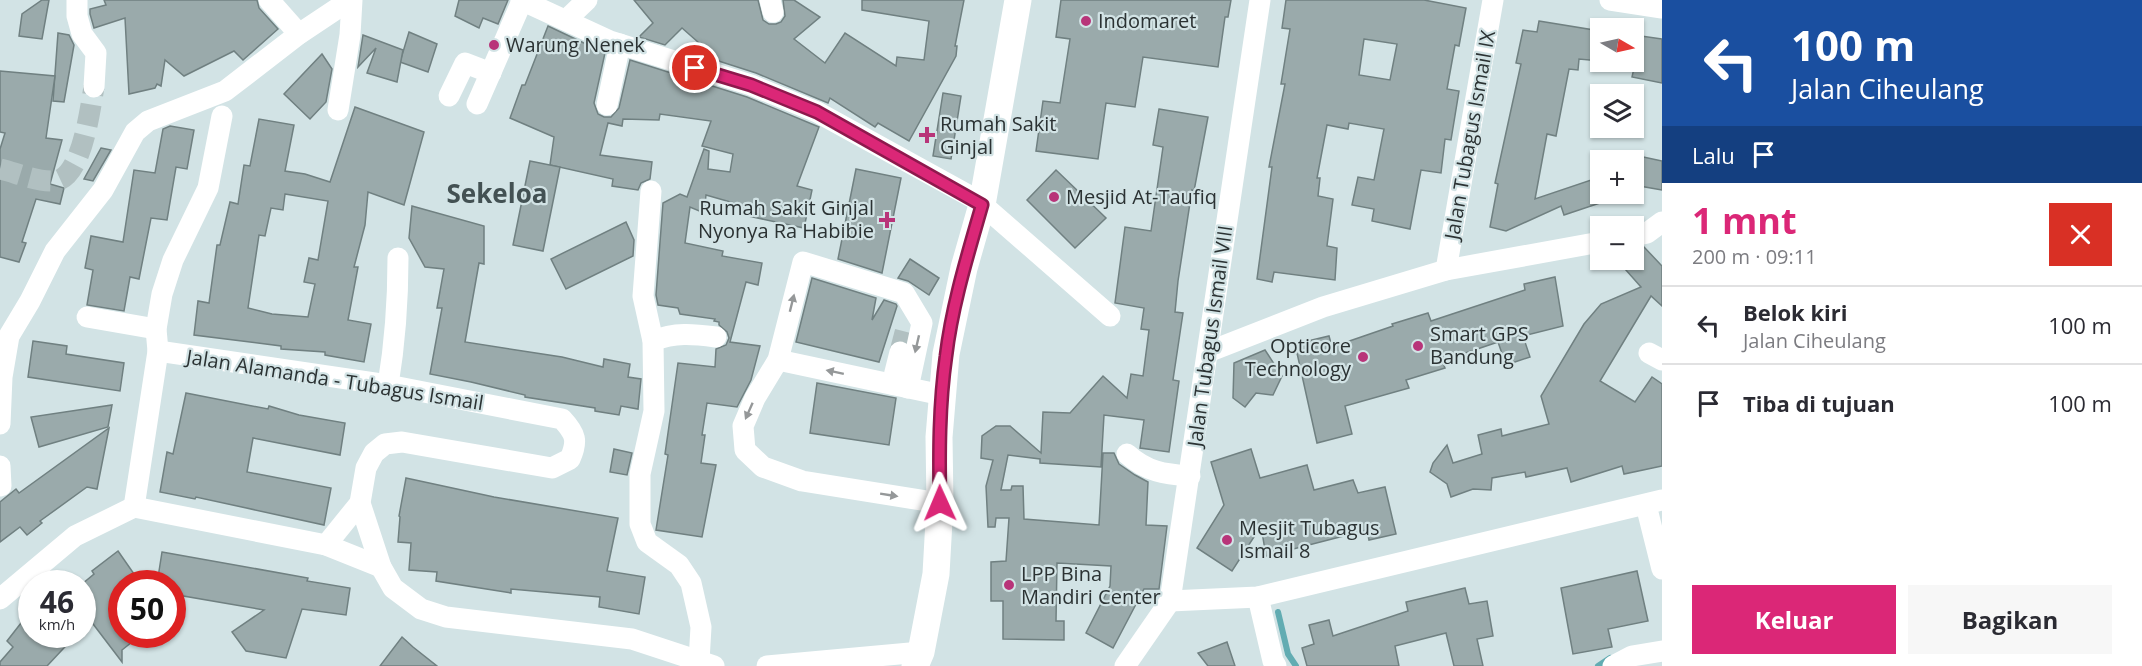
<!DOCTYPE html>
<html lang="id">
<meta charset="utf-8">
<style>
:root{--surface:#fff;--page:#f7f7f7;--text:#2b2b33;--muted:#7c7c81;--line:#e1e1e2;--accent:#db2777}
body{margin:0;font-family:"Open Sans",sans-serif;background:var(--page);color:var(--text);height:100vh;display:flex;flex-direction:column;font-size:22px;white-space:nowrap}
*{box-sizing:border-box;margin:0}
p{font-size:20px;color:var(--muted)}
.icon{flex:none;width:33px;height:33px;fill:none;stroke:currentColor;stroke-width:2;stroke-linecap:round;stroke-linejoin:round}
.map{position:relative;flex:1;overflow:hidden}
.side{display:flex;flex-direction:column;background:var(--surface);width:480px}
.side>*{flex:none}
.hud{background:#1a4fa0;color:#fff;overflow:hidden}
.needle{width:39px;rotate:99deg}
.tools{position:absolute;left:1590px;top:18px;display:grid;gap:12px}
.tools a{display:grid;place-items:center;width:54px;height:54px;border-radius:0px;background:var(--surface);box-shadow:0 2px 4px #0004;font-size:30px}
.speed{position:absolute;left:18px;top:570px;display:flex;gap:12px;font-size:30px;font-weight:700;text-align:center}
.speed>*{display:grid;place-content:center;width:78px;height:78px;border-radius:50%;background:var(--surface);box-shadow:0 2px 4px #0004;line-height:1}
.speed small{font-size:15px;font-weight:400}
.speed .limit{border:9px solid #d22;background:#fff;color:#111}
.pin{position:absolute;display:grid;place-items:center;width:51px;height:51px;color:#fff;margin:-26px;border:3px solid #fff;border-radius:50%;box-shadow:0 2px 6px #0007}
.me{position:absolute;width:66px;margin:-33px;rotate:359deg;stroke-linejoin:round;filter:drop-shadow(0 0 4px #0008)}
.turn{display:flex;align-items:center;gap:21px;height:126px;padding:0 30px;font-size:27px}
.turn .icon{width:78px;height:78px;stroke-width:2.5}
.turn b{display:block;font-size:42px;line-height:51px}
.then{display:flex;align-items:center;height:57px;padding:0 30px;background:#0003;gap:12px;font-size:22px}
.round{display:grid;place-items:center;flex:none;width:63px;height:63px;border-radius:0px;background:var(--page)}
.headline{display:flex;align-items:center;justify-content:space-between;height:102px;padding:0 30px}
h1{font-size:36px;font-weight:700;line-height:45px;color:var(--accent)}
.cta{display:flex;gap:12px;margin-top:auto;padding:12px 30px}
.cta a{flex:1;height:69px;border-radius:0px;background:var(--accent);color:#fff;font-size:24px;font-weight:700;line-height:69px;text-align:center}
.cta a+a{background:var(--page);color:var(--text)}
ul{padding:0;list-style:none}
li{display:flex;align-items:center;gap:18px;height:78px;padding:0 30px;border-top:2px solid var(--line)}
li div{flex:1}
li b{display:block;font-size:22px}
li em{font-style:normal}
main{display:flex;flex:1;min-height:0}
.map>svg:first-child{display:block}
</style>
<main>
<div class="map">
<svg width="1662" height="666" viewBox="0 0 1662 666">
<rect width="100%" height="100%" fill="#d2e3e5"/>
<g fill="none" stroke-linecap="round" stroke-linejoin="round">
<!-- stream -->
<g stroke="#62acb2" stroke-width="6">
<path d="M1278 612 1288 654 1296 666"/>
<path d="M1598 666 1610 658"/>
</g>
</g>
<!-- building -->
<g fill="#9aaaab" stroke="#708081" stroke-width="1.5" fill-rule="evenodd">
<path d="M42 0H49L42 39 19 36 22 14Z"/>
<path d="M104 0H257L259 8 278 29 243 60 234 51 184 76 165 60 161 86 157 84 155 88 129 94 125 18 94 28 90 14V9L106 5Z"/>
<path d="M459 0H508L498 24 483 18 479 28 455 16Z"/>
<path d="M634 0H758L763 20 769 24H776L781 22 785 16 783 0H794L820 17 794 39 825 63 845 33 896 66 897 57 924 60 929 21 862 10V0H964L955 46H957L956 56 909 141 878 123 875 127 830 98 828 103 756 73 706 57 707 50 682 28 665 45 639 37 653 23Z"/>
<path d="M1061 0H1231L1228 17H1225L1218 67 1143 57 1135 107 1106 103 1098 159 1036 151 1043 101 1060 103 1070 39 1056 37Z"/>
<path d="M1286 0H1424L1466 8 1459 46 1455 45 1447 89 1459 91 1451 140 1445 139 1441 173 1421 170 1410 229 1372 221 1374 209 1352 205 1358 177 1374 180 1384 129 1349 123 1348 129 1327 125 1317 178H1320L1318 196 1333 199 1327 246 1337 248 1335 280 1274 272 1272 282 1257 279 1272 167H1269L1285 84H1281L1290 29 1282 28ZM1364 39 1397 44 1390 80 1359 75Z"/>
<path d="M1539 21 1600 31V61L1579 59 1578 70 1569 69 1556 136 1547 134 1535 199 1600 177V203L1564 215 1561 206 1506 231 1490 227 1498 184 1495 183 1521 64 1516 63 1523 30 1537 32Z"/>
<path d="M548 26 605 53 594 103 598 114 604 117H611L619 108 630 60 747 97 819 127 797 186 812 190 804 228 739 214 741 205 706 195 704 213 690 207 685 243 723 251 722 256 762 263 758 285 746 282 730 342 760 346 751 380 737 407 707 403 702 435H705L701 463 716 465 702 537 656 530 668 455 665 454 678 363 715 367 716 349 726 345 729 338 727 332 719 325V322L714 321 715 319 680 314 678 308 658 305 656 295 663 203 680 194 687 197 704 149 709 151 708 169 730 172 733 154 702 146 711 121 660 114 659 120 623 119 622 126 608 123 600 155 652 162 650 179 641 183 638 190 612 186 613 179 550 165 554 137 510 118 522 85H525Z"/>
<path d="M409 32 437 44 428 72 400 62Z"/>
<path d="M58 33 69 35 74 45 64 102 53 101Z"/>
<path d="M363 35 403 50 397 82 367 73 376 48 358 67Z"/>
<path d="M1634 35 1662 39V83L1632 77 1635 64Z"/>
<path d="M322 54 332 69 326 102 310 119 284 94Z"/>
<path d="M0 71 55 76 46 138 62 140 50 184 64 188 60 204 36 199 22 242 26 243 19 262 0 257V149L5 133 0 132Z"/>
<path d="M943 93 961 96 951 159 933 156Z"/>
<path d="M355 107 424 132 404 205 368 192 365 225 354 267H358L348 320 371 324 364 362 325 355V352L281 349V346L194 335 198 301 209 303 217 245H220L230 202 238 204 244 165 250 166 259 119 294 125 285 171 305 174 330 182ZM285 194 328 201 318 260 309 258 304 282 315 284 308 317 272 314 248 308 259 235 265 236 271 208 283 210Z"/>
<path d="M1159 109 1208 117 1194 191 1192 190 1178 281 1175 312 1183 313 1173 380 1179 381 1169 452 1140 448 1144 420 1104 415 1101 467 1040 463V459L1008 455 1001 490H1011L1012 486H1023L1024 519 1099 525 1103 453H1114L1119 464 1135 475 1148 482 1146 525 1167 526 1159 589H1144L1113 648 1086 633 1110 586 1111 566 1057 563 1056 621H1064V640L1003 639V601H991V562L1006 561 1009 518H996L995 527H988L986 486 993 460 981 458 982 436 996 426H1010L1041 453 1043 412 1070 413 1103 376 1127 398 1131 374 1143 376 1149 330 1141 329 1144 308 1115 303 1125 227 1151 231 1163 147 1153 145Z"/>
<path d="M170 126 194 130 187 169 176 167 167 220 151 218 139 279 130 277 124 311 87 305 93 270 85 268 91 236 123 242 134 170 155 173 163 129Z"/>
<path d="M101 148 111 150 93 181 84 179Z"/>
<path d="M1634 155 1662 161V190L1634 185Z"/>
<path d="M530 161 560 167 543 251 513 245Z"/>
<path d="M856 169 901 178 882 273 838 259Z"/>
<path d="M1056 170 1106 218 1075 248 1027 200Z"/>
<path d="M412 206 484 226V264L479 263 465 342 562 357 603 367 604 359 630 364 628 377 641 379 638 409 621 406 619 415 595 411V408L525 397V395L471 382 430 374 442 308H437L444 269 425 267 409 238Z"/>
<path d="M626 222 634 240 633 256 566 289 551 259Z"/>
<path d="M1644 247 1662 266V306L1651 296 1600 381 1635 402 1652 377 1662 384V466L1624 474 1622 466 1571 482 1567 468 1526 477 1525 472 1492 478 1491 490 1473 489 1451 497 1447 484 1430 472 1433 463 1447 445 1453 463 1482 454 1478 435 1501 429 1502 436 1549 424 1541 396 1584 324 1601 304 1641 287 1625 269 1640 248Z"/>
<path d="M910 259 939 278 929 295 908 281 898 278Z"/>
<path d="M1555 277 1563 326 1523 336 1530 357 1506 365 1498 342 1442 361 1445 368 1406 380 1409 388 1345 406 1352 434 1317 443 1295 344 1329 336 1332 347 1393 326 1392 324 1428 313 1431 321 1525 290 1524 284Z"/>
<path d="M812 278 876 298 872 320 884 300 896 304 897 306 879 362 796 342Z"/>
<path d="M33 341 67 346 66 354 124 363 120 391 28 377Z"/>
<path d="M1265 350 1282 376 1273 395 1256 393 1245 407 1233 398 1234 363Z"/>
<path d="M817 383 896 398 889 445 810 433Z"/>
<path d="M186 393 268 409 269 406 299 415 345 423 340 455 253 438 247 472 331 488 324 525 196 497 195 499 160 492 167 452 173 454Z"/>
<path d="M112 405 108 427 39 447 31 417Z"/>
<path d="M109 428 97 489 87 487 40 521 42 523 27 535 20 527 0 542V502L16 489 19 493Z"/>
<path d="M614 449 632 453 627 475 610 472Z"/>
<path d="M1251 449 1260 478 1307 465 1314 490 1353 480 1358 493 1385 487 1396 534 1369 540 1367 530 1266 556 1261 526 1232 571 1197 548 1224 505 1211 462Z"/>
<path d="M406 478 494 497 618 518 607 571 645 577 639 614 599 607 600 597 511 589V593L436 581 437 572 409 570 411 543 398 542 400 517 399 516Z"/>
<path d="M118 551 141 584H122V634H142L122 650V662L90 620 82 628V584L94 574 92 571Z"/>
<path d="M162 552 308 578 307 581 350 588 346 615 302 609 286 658 246 651 232 632 264 610 172 594V584H157Z"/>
<path d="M1637 571 1648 621 1608 629 1612 647 1573 654 1561 588Z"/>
<path d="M1465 588 1469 604 1487 601 1493 636 1477 639 1483 666H1454L1446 633 1395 646 1399 666H1307L1302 648 1314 644 1309 625 1329 620 1333 636 1408 611 1406 602Z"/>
<path d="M32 609V634H77L47 666H0V662L13 647 7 641Z"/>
<path d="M402 637 413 647 437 666H380Z"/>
<path d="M1227 642 1235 666H1208L1198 653Z"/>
</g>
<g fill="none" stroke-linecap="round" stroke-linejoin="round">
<!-- minor-tunnel -->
<g stroke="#b1c0c1" stroke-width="21" stroke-dasharray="21 10" stroke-linecap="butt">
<path d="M0 169C17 173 37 182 55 181 82 178 90 109 94 87"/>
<path d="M900 352 907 325"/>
</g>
<!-- minor -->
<g stroke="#fff" stroke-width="21">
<path d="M77 0V16L82 34 96 53 94 87"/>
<path d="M269 0 299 34"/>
<path d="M521 0 610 41 751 85 817 112 977 200 1110 316"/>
<path d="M770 0 773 12"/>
<path d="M1610 0 1662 8"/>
<path d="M566 20 587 0"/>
<path d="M449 96 465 63 491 73"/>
<path d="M477 104 522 1"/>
<path d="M607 105 620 44"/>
<path d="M338 110 350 35 352 0"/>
<path d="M651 191 643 296 653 341 654 411 640 474V524L647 542 679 565 691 583 701 627 699 661"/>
<path d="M1634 236 1647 233 1662 222"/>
<path d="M1446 270 1493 0"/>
<path d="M87 317 156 329"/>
<path d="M653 341C675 332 693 334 716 337"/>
<path d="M158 351 388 385 562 419C576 434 578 441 570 459L552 468 402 442 385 444 374 453 366 468 360 503 381 567 393 588 421 609 446 617 632 639 714 666"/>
<path d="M1208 352 1323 307 1446 270 1600 242"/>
<path d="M1649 353 1662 360"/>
<path d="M778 360 942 395"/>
<path d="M892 384 900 352"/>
<path d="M388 385C395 343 398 301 398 258"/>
<path d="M908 388 922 323 904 293 803 262 778 360 755 398 743 426 745 450 763 467 802 481 940 503"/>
<path d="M0 424 2 377 9 336 30 301 55 251 103 190 135 132 148 121 225 91 299 34 350 0"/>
<path d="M1127 454C1147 472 1164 474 1190 476"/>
<path d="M0 466 1 486"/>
<path d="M1646 505 1662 569"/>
<path d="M134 507 158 351 156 329 162 294 173 260 208 188 222 116"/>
<path d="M134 507 326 545 381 567"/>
<path d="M326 545 360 503"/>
<path d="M1258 597 1273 661 1276 666"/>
<path d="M0 599 75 536 134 507"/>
<path d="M1170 601 1258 597 1662 500"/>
<path d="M767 666 921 652"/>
<path d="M1125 666 1170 601 1260 0"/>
<path d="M1613 666 1632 656 1662 651"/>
</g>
<!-- major -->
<path stroke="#fff" stroke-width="27" d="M915 666 921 652 936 574 940 503 939 437 946 354 964 268 982 205 1018 0"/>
</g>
<!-- one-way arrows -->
<defs><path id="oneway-solid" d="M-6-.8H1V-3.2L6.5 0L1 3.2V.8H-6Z" transform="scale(1.5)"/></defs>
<g fill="#959899">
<use href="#oneway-solid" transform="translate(792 303) rotate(-76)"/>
<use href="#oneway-solid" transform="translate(917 344) rotate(103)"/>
<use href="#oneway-solid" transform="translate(835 372) rotate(-168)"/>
<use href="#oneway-solid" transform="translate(749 411) rotate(114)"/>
<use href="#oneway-solid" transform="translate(889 495) rotate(9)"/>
</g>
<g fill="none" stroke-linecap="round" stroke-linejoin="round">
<defs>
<path id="route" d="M695 68 751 85 817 112 982 205C968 254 952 305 946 356 939 405 939 454 940 503"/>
</defs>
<!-- route casing -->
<use href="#route" stroke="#8e194d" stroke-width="15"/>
<!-- route -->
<use href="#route" stroke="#db2777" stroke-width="10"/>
</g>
<!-- markers -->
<g fill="#b83479" stroke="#d2e3e5" stroke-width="2">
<circle cx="1086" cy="21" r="6"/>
<circle cx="494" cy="45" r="6"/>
<path d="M924 126h6v6h6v6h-6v6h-6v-6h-6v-6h6z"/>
<circle cx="1054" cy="197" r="6"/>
<path d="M884 211h6v6h6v6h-6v6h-6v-6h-6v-6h6z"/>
<circle cx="1418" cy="346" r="6"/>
<circle cx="1363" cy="357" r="6"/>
<circle cx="1227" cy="540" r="6"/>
<circle cx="1009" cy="585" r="6"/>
</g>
<g text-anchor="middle" stroke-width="4.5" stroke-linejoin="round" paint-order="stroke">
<!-- poi labels -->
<g font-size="20" fill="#2b3233" stroke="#d2e3e5" text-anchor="start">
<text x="1098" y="28">Indomaret</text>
<text x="506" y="52">Warung Nenek</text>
<text x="940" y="131">Rumah Sakit<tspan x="940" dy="23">Ginjal</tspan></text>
<text x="1066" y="204">Mesjid At-Taufiq</text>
<text x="874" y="215" text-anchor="end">Rumah Sakit Ginjal<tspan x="874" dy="23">Nyonya Ra Habibie</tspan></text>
<text x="1430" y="341">Smart GPS<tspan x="1430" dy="23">Bandung</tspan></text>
<text x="1351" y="353" text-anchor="end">Opticore<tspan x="1351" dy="23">Technology</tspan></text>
<text x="1239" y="535">Mesjit Tubagus<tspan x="1239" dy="23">Ismail 8</tspan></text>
<text x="1021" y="581">LPP Bina<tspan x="1021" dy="23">Mandiri Center</tspan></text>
</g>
<!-- street labels -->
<g font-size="20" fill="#2b3233" stroke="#d2e3e5">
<text transform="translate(1470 135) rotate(-80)" y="7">Jalan Tubagus Ismail IX</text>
<text transform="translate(1210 336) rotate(-82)" y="7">Jalan Tubagus Ismail VIII</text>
<text transform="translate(335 380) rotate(9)" y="7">Jalan Alamanda - Tubagus Ismail</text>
</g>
<!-- district labels -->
<g font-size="26" font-weight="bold" fill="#435153" stroke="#d2e3e5">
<text x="497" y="203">Sekeloa</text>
</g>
</g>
</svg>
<div class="tools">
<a><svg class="needle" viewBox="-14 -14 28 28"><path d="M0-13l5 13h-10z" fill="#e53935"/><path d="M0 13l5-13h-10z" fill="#7c7c81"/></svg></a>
<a><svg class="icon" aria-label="layers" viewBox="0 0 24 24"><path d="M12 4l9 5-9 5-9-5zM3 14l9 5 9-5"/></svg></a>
<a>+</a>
<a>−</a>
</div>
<div class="speed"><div>46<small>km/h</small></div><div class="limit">50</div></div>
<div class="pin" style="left:695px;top:68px;background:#d93025"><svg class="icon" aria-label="arrive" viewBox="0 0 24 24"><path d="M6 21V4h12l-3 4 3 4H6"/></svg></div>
<svg class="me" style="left:940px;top:503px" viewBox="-20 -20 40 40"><path d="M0-17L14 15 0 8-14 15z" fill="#db2777" stroke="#fff" stroke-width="4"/></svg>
</div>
<section class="side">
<div class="hud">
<div class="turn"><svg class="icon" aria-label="left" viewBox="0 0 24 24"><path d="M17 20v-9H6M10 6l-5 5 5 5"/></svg><div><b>100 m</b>Jalan Ciheulang</div></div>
<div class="then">Lalu<svg class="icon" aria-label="arrive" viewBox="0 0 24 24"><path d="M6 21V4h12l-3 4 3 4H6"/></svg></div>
</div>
<div class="headline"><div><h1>1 mnt</h1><p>200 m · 09:11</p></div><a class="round" style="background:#d93025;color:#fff"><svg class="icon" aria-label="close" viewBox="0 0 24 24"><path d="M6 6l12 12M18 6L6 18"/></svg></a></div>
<ul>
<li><svg class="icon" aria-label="left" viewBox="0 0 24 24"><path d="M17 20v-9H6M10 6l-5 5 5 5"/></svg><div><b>Belok kiri</b><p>Jalan Ciheulang</p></div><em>100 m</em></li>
<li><svg class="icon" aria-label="arrive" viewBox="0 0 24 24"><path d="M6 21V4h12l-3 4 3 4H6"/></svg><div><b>Tiba di tujuan</b></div><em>100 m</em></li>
</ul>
<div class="cta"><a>Keluar</a><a>Bagikan</a></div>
</section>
</main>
